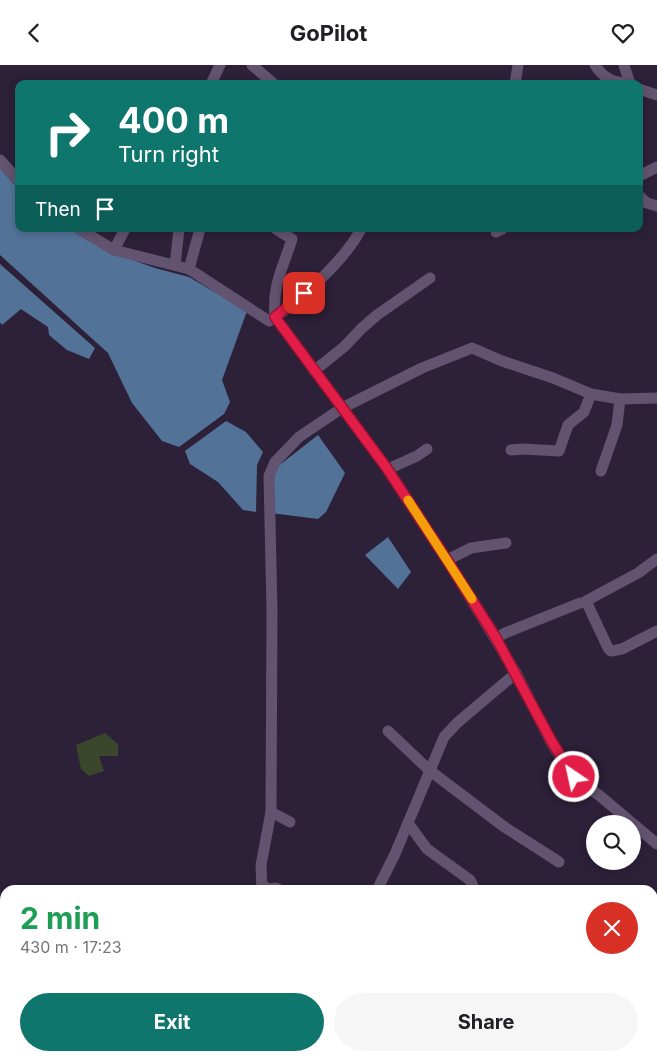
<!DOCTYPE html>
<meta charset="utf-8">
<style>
:root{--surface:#fff;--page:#f6f6f6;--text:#202124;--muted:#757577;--accent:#0f766e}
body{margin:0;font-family:Inter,sans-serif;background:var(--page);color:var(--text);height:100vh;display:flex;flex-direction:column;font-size:19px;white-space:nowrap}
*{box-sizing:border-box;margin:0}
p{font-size:16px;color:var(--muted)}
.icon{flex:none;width:28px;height:28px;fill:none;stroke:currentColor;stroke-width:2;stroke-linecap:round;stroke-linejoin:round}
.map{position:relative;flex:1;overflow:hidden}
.sheet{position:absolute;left:0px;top:820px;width:658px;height:176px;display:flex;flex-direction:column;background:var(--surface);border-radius:15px 15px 0 0;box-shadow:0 2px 8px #0003}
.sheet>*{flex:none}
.top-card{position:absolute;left:15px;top:15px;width:628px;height:152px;border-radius:10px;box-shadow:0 2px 8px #0003;background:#0f766e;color:#fff;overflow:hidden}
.fabs{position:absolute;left:586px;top:750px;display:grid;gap:10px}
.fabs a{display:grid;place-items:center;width:55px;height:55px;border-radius:50%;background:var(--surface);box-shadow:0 2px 8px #0003;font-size:25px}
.pin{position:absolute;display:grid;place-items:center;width:42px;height:42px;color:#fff;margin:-21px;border-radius:10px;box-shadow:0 2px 8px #0006}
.me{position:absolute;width:55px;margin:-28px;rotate:326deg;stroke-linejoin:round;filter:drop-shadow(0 0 4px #0008)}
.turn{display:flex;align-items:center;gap:18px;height:105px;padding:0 20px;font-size:22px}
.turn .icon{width:65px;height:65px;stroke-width:2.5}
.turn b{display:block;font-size:35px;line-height:42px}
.then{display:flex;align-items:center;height:48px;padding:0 20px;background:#0003;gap:10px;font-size:19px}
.round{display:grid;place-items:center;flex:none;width:52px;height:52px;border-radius:26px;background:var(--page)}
.head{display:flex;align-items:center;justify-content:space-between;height:85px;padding:0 20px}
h1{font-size:30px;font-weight:700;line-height:38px;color:#1e9e55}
.cta{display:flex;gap:10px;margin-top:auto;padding:10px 20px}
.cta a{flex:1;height:58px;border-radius:30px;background:var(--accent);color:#fff;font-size:20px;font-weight:700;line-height:58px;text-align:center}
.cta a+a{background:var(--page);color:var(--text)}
header{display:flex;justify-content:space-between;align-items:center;height:65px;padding:0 20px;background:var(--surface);font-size:22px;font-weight:700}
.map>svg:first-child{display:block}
</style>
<header><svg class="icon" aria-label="back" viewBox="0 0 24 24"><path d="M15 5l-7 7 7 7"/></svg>GoPilot<svg class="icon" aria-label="heart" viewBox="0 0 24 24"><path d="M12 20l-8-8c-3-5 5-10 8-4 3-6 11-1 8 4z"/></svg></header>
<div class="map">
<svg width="657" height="996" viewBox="0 0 657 996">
<rect width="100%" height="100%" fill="#2d2039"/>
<!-- green -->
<path fill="#3a472d" d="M105 668 118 679V691H99L104 706 89 711 81 704 76 680Z"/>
<!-- water -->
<g fill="#527397">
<path d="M0 103 19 125V164H73L113 188 155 203 189 212 247 246 222 315 230 337 224 349 179 382 162 376 132 338 108 288 0 190Z"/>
<path d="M0 199 95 283 89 294 67 285 49 270 48 262 21 244 2 260 0 257Z"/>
<path d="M226 356 246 367 263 387 257 400 256 447 243 445 218 417 190 399 185 386Z"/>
<path d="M318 370 345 408 326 447 318 454 271 448 270 416 277 402Z"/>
<path d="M388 472 411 507 398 524 365 490Z"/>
<path d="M0 857 5 858V962L2 969 5 978V991H12L20 996H0Z"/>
</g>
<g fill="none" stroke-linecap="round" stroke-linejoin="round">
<!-- minor -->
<g stroke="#625370" stroke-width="11">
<path d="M252 0 274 19"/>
<path d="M595 0C604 14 614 18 630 18"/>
<path d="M624 0 630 19"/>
<path d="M211 19 220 0"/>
<path d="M515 19 518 0"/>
<path d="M639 24 657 30"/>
<path d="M0 95 19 116"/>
<path d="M639 111 657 102"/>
<path d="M639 131 647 138 657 141"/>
<path d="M79 164 114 185 189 204 269 256C299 237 345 195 361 164"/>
<path d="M276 164 292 174C283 203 272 220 275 252L386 402 447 495 516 608 551 677 569 706 574 712 600 731 657 779"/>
<path d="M496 167 502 164"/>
<path d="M114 185 125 164"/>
<path d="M175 200 179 164"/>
<path d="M189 204 200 164"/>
<path d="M314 306 345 281 361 264 377 250 430 213"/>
<path d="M511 385 524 384 559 386 568 360 584 347 591 329"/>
<path d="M388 404 417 391 427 384"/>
<path d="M601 406 617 360 620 334"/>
<path d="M657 494 638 508 586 536 608 583 611 586 622 584 657 566"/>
<path d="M447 495 471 483 506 478"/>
<path d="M496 573 505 568 580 538"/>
<path d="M388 666 429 705 503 761 559 797"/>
<path d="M271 747 290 757"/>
<path d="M408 758 427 784 470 815 475 825"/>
<path d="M262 820 269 824 276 823 280 825"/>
<path d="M262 825 261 800 271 747 272 546 269 411 275 397 299 372 342 343 422 303 472 283 502 296 553 313 591 329 620 334 657 333"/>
<path d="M377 825 395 789 444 672 457 658 516 608"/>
<path d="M652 858 657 856"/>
<path d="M652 914 657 915"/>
<path d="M652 961 657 962"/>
<path d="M439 991 452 996"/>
<path d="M556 991 581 996"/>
<path d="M188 996 190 991"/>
<path d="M480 996 481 991"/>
</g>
</g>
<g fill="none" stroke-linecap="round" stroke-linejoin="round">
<defs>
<path id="route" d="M304 228 275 252 386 402 447 495 496 573 552 677 574 712"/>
</defs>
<!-- route casing -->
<use href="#route" stroke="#92132f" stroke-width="12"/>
<!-- route -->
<use href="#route" stroke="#e11d48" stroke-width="9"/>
<!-- slow -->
<path stroke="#f59e0b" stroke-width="9" d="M408 435 472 534"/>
</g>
</svg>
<div class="fabs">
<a><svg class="icon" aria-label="search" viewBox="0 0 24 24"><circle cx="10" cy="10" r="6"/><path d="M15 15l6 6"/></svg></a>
</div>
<div class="pin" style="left:304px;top:228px;background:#d93025"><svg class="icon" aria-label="arrive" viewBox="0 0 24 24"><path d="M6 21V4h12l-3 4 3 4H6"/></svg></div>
<svg class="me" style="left:574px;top:712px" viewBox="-20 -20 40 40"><circle r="17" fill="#e11d48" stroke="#fff" stroke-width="3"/><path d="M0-11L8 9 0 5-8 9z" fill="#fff"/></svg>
<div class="top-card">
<div class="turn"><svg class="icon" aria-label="right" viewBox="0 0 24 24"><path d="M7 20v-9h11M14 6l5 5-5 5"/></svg><div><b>400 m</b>Turn right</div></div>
<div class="then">Then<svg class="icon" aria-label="arrive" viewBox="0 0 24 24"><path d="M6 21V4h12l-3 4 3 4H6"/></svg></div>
</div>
<section class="sheet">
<div class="head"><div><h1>2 min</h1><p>430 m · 17:23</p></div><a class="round" style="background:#d93025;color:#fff"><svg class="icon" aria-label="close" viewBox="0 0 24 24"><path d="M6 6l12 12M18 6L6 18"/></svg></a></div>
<div class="cta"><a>Exit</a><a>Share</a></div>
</section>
</div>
